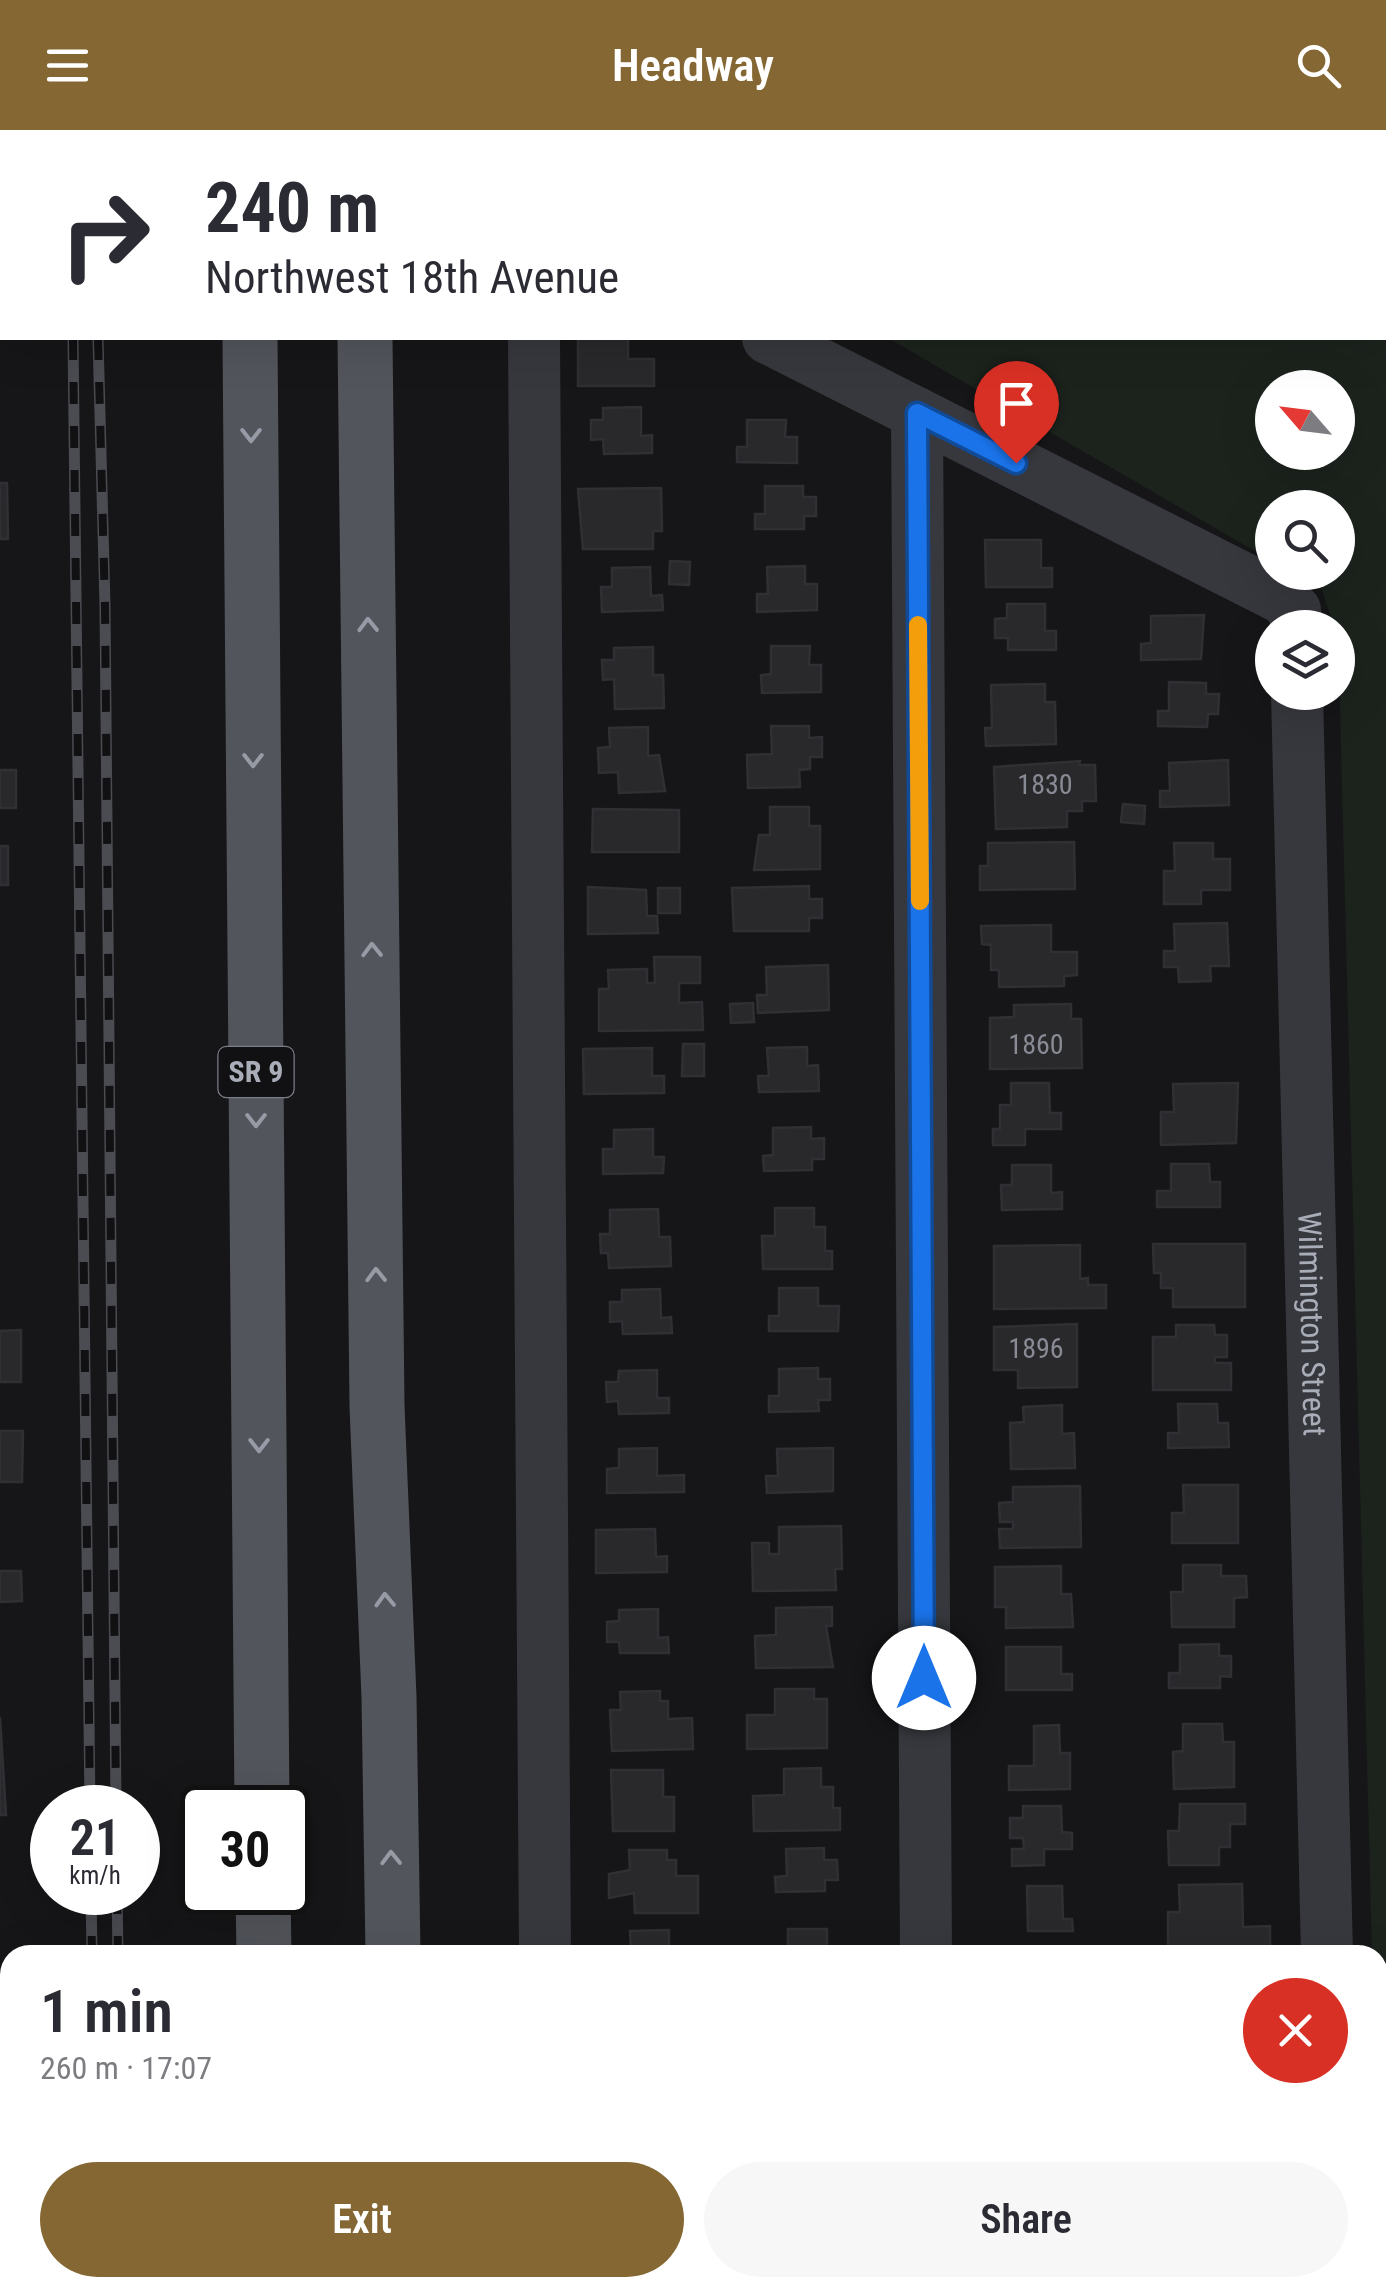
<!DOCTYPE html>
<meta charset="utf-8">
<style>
:root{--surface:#fff;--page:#f7f7f7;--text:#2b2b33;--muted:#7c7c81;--accent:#856733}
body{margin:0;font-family:"Roboto Condensed",sans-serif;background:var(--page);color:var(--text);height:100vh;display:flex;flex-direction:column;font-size:38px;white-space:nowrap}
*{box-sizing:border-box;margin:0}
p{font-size:32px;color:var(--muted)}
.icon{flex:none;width:55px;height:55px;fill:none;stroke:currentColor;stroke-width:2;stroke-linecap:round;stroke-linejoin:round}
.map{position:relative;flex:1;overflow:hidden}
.sheet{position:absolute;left:0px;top:1815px;width:1388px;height:352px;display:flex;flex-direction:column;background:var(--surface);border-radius:30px 30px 0 0;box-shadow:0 10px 40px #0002}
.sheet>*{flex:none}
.guide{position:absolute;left:0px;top:0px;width:1388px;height:210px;box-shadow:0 10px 40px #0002;background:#fff;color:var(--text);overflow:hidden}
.needle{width:65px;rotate:298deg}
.fabs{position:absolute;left:1255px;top:240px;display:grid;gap:20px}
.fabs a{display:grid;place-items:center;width:100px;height:100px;border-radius:50%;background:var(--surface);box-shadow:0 10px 40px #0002;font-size:50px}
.speed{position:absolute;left:30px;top:1655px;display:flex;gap:20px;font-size:50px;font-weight:700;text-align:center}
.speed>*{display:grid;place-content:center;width:130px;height:130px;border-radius:50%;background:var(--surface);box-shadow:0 10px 40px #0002;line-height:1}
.speed small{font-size:25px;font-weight:400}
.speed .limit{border:5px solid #111;border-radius:15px;background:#fff;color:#111}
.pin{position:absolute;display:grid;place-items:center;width:85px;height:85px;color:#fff;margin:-102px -42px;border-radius:50% 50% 50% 0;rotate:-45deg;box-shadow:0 0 10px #0007}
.pin .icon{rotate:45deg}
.me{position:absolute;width:110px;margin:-55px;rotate:0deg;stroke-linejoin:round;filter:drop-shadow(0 0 8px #0008)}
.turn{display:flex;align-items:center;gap:35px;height:210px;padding:0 40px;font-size:45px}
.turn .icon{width:130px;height:130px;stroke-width:2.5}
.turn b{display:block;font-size:70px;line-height:85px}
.round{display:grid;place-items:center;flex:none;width:105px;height:105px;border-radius:52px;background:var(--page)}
.headline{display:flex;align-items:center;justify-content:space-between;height:170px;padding:0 40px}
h1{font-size:60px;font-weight:600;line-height:75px}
.primary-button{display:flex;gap:20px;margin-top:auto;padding:20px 40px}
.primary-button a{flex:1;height:115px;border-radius:60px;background:var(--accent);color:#fff;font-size:40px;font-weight:600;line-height:115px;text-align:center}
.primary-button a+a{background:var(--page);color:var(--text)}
header{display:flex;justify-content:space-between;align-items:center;height:130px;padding:0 40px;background:var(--accent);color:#fff;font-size:45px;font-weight:600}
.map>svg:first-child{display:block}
</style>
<header><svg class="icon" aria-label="menu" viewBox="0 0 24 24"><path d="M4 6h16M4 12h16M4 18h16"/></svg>Headway<svg class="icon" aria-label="search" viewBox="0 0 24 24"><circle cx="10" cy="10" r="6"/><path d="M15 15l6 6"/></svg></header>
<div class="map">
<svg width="1386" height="2166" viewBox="0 0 1386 2166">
<rect width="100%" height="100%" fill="#161618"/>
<!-- green -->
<path fill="#1c231d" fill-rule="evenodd" d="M532 0H1386V1854L1378 1850V1825H1372L1338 498 1334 497 1322 460 1292 443 1338 442V378H1272V431L888 208H1385V2ZM1272 258H1338V322H1272Z"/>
<!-- building -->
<g fill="#29292c" stroke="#303034" stroke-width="2.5">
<path d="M578 208H628V229H654V256H578Z"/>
<path d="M641 277V306L652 305V323L604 324 603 309 591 310V290H603V278Z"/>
<path d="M747 290H786L785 307H797V333L737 332V317H747Z"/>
<path d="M0 353H7L8 409H0Z"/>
<path d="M765 356H803V367H816V386H804V399H755V384H765Z"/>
<path d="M661 358 662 401H653V419H583L578 359Z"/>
<path d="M985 410H1041V438H1052V457H986Z"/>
<path d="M670 431 690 432 689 455 669 454Z"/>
<path d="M805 436V454H817V480L757 482V464H768L767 437Z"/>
<path d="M650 437 651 466 662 465 663 480 602 482 601 457H612V438Z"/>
<path d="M1007 474H1045V501H1056V520H1008V508H995V489L1007 488Z"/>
<path d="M1204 485 1201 529 1141 530V514L1151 513V486Z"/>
<path d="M771 516H810L809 535H821V562L762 563 761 545 771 544Z"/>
<path d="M653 517V545H663L664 578 615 579 614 549 603 550 602 530H614V518Z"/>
<path d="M1169 552 1206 553V564H1219L1218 584H1208L1207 597 1158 596V581H1169Z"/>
<path d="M1045 554V572H1055L1056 614 986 616 985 598H992L991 555Z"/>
<path d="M771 596H809V608L822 607V627H810V639L799 640 800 657 748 658 747 625 772 624Z"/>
<path d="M648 597V626L659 625 665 661 619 663 618 642 599 643 598 618 610 617 609 598Z"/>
<path d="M1228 630 1229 675 1160 677V661H1170L1169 633Z"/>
<path d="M1080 631 1079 635H1095L1096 671H1082V681H1067V697L996 699 994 637Z"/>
<rect x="0" y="640" width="16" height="38"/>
<path d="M1123 674 1145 676 1144 694 1121 692Z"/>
<path d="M770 677H809V696H820V739L754 740 759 705H770Z"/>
<path d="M593 679 679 680V722H592Z"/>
<path d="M1074 712 1075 759 980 760V736H988V713Z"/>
<path d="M1174 713H1213V729H1230V760H1201V774H1164V741H1175Z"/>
<rect x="0" y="716" width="8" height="39"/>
<path d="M809 756V769H822V788H809V801H734L732 758Z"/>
<path d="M588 757 646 760 647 786H657L658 803 588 804Z"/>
<rect x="658" y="758" width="22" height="25"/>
<path d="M1227 793 1229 836H1210L1211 851 1179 852 1178 837H1164V821H1175L1174 794Z"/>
<path d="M1051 795V822H1077V845L1064 846V856L999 857V840H991V815L982 814 981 796Z"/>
<path d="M654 827H700V853H679V873L702 872 703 900 599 901V859H609L608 840 647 839V853H655Z"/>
<path d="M828 835 829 880 758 883 757 865H767L766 837Z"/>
<path d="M753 873 754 892 731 893 730 874Z"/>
<path d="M1071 874V889H1081L1082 938 990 939V888L1014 887V875Z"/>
<path d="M683 914H704V946H682Z"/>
<path d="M807 917V936L818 935 819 961 759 962 758 946H769L767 918Z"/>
<path d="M652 918V946H664V963L584 964 583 919Z"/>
<path d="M1011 953H1049L1050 983H1061V999H1025V1015H993V999H1000V975H1011Z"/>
<path d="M1238 953 1236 1013 1161 1015V982H1174L1173 954Z"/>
<path d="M811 997V1009L824 1008V1029H812V1040L764 1041 763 1026 773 1025V998Z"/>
<path d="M653 999V1027H664L663 1043 603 1044V1019H614V1000Z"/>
<path d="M1171 1034H1209L1210 1052H1220V1077H1157V1061H1171Z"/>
<path d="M1012 1035H1051V1063L1062 1062V1079L1002 1080 1001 1055H1012Z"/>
<path d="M775 1078H814V1097H825V1121H832V1139H763L762 1106H775Z"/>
<path d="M658 1079 659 1107H670L671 1136 609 1138 608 1123H601L600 1104H610V1080Z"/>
<path d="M1153 1114H1245V1177H1173V1158H1161V1143H1154Z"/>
<path d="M1080 1115V1149L1088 1148V1155H1106V1178L994 1179V1116Z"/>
<path d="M779 1158H818V1176H839L838 1201H769V1186H779Z"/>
<path d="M660 1159 661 1188 671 1187 672 1203 623 1204 622 1191 610 1192V1172H622V1160Z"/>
<path d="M1077 1194V1257L1018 1258V1240H994V1197Z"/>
<path d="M1176 1195H1214L1215 1205H1227V1227H1215V1233H1231V1260H1153V1207H1176Z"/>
<path d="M21 1200V1252H0V1201Z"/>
<path d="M818 1238V1249H830V1270H818L819 1281 769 1282V1266H779V1239Z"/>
<path d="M657 1240V1268H669V1283L619 1284 618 1271 607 1272 606 1252H618L619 1241Z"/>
<path d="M1178 1274H1217L1218 1293H1228L1229 1317 1168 1318V1303H1179Z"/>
<path d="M1062 1275V1304L1074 1303 1075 1338 1011 1339 1010 1293 1024 1292 1023 1277Z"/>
<path d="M0 1301H23L22 1352H0Z"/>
<path d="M657 1318V1346L684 1345V1362L607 1363V1339L619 1338V1319Z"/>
<path d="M833 1318V1361L767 1363 766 1346H778L777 1319Z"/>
<path d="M1183 1355H1238V1413H1172V1383H1184Z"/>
<path d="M1080 1356 1081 1417 1000 1418 999 1399H1013V1392H1000L999 1373 1013 1372V1357Z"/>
<path d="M841 1396 842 1439H835L836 1460 753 1461 752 1413H769V1424H779V1397Z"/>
<path d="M655 1399 656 1427 667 1426V1442L596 1443V1400Z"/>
<path d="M1183 1435H1221V1446H1246L1247 1467 1234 1468V1497H1172L1171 1462H1183Z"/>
<path d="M1061 1436V1464H1071L1073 1497 1006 1498V1477H995V1437Z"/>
<path d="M0 1441H21L22 1471 0 1472Z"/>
<path d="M832 1477V1496H826L833 1537 756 1538 755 1506 776 1505V1478Z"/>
<path d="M658 1479V1508L668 1507 669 1523H620L619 1512H607V1492L619 1491V1480Z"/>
<path d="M1219 1514V1526H1231V1547L1220 1546V1558H1169V1543H1180V1515Z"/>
<path d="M1006 1517H1061V1544H1072V1560H1006Z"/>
<path d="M775 1559H814V1569H827V1618L747 1619V1585H775Z"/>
<path d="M660 1561V1571H668V1589L692 1588 693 1619 612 1621 610 1580H621L620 1562Z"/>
<path d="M0 1587 6 1685H0Z"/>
<path d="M1183 1594H1222L1223 1612H1234V1657L1174 1659 1173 1622 1183 1621Z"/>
<path d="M1059 1595 1060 1623H1070V1659L1009 1660V1636H1034V1596Z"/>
<path d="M821 1638V1657H833V1678H840V1700L754 1701 753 1666 784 1665V1639Z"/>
<path d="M611 1640H663V1667H674V1701H613Z"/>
<path d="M1180 1674H1245V1694H1230V1717H1219V1735H1169L1168 1701H1179Z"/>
<path d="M1023 1676H1061L1062 1702 1072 1703V1719H1044V1735L1012 1736V1719H1024L1023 1708H1010V1688H1023Z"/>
<path d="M824 1718V1730H837L838 1750H825V1761L776 1762 775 1747 787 1746 786 1719Z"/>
<path d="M629 1720H667V1730H676V1746H698V1783H635L634 1763 609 1768V1744L630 1740Z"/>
<path d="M1242 1754 1243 1797 1270 1796V1819L1168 1818V1782H1180L1179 1755Z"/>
<path d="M1027 1756H1062L1063 1789H1072L1073 1801H1028Z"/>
<path d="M788 1799H827V1817H838V1825H788Z"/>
<path d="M669 1800V1825H620V1820H631L630 1801Z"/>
<rect x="0" y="1894" width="10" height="36"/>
<path d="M618 2158H680V2166H630V2160Z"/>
<path d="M762 2158H822L823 2166H762Z"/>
<rect x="1205" y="2158" width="58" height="8"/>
</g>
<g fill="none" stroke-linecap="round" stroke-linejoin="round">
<!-- minor -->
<g stroke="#37383d" stroke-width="52">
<path d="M534 208 545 1825"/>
<path d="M768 208 1282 468 1295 480 1296 498"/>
<path d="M917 283 926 1825"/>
<path id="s1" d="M1297 562 1327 1825"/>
<path d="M550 2158V2166"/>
<path d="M928 2158V2166"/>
<path d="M1007 2158 1023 2166"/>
<path d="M1330 2158V2166"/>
</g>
<!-- major -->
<g stroke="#53555c" stroke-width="55">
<path d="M248 0V2"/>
<path d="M363 0V2"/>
<path d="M250 208 262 1678"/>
<path d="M365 208 377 1276 389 1567 393 1825"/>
<path d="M263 1762 264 1825"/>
<path d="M270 2158V2166"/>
<path d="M397 2158V2166"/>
</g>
<defs>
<g id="rail">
<path d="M69 0V2"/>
<path d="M95 0V2"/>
<path d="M73 208 90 1678"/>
<path d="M98 208 105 476 116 1678"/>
<path d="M91 1762 92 1825"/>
<path d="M117 1762 118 1825"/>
<path d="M96 2158V2166"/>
<path d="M122 2158V2166"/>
</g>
</defs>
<!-- rail casing -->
<use href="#rail" stroke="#4a4c52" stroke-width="11"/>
<!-- rail -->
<use href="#rail" stroke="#111113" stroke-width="8" stroke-dasharray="22" stroke-linecap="butt"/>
</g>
<!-- one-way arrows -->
<defs><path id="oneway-chevron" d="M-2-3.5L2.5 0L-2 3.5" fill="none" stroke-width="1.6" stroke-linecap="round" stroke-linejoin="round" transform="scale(2.5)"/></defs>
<g stroke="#979ba6">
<use href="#oneway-chevron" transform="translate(251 305) rotate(90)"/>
<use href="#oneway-chevron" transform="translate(368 495) rotate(-91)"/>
<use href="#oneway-chevron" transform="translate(253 630) rotate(90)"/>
<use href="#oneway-chevron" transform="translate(372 820) rotate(-91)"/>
<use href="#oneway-chevron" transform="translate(256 990) rotate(90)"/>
<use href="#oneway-chevron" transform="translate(376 1145) rotate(-91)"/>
<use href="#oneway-chevron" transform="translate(259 1315) rotate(90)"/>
<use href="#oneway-chevron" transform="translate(385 1470) rotate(-92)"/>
<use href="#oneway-chevron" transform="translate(391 1728) rotate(-91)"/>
</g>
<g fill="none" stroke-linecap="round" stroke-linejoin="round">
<defs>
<path id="route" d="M924 1548 917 283 1016 333"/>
</defs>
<!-- route casing -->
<use href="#route" stroke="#114b97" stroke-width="25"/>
<!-- route -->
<use href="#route" stroke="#1a73e8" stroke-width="18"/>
<!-- slow -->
<path stroke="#f59e0b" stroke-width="18" d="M918 495 920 771"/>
</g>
<g text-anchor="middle" stroke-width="10" stroke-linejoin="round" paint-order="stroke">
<!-- number labels -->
<g font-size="28" fill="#888b94">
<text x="1045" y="664">1830</text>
<text x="1036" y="924">1860</text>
<text x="1036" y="1228">1896</text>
</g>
<!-- shield labels -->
<rect fill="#111113" stroke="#7b7e86" stroke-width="2.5" x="218.5" y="917" width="75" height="50" rx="8"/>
<g font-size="30" font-weight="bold" fill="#a8adb8">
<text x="256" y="952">SR 9</text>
</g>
<!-- street labels -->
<g font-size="32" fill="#a8adb8" stroke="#111113">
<text dy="11" stroke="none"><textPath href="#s1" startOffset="632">Wilmington Street</textPath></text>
</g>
</g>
</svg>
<div class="fabs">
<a><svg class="needle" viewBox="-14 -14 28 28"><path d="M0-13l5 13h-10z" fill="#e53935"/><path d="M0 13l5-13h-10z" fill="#7c7c81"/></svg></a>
<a><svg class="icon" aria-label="search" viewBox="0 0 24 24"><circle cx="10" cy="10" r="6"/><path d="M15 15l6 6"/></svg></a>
<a><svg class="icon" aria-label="layers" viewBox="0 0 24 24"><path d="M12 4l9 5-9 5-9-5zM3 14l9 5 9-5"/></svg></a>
</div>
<div class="speed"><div>21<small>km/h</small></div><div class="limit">30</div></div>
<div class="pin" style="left:1016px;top:333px;background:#d93025"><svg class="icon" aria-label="arrive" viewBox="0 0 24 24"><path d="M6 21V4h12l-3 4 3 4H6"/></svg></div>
<svg class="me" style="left:924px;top:1548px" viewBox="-20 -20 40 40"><circle r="19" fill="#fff"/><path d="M0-13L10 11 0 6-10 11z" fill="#1a73e8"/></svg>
<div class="guide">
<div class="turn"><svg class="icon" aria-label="right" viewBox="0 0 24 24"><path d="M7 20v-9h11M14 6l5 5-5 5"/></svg><div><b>240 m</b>Northwest 18th Avenue</div></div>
</div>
<section class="sheet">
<div class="headline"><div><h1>1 min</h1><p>260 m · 17:07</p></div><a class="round" style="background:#d93025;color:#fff"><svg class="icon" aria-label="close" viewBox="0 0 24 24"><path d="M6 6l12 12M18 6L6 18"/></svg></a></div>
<div class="primary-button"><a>Exit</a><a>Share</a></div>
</section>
</div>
